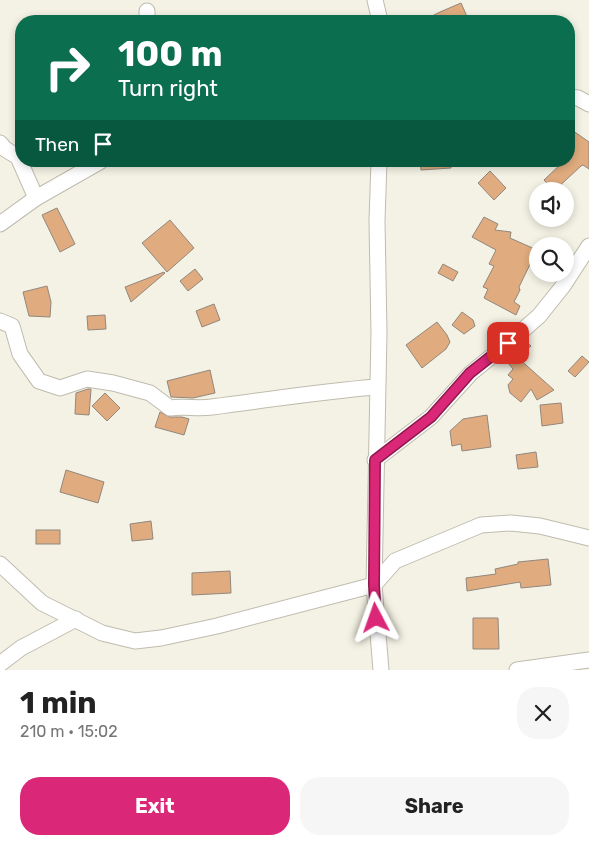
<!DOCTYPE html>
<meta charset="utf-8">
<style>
:root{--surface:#fff;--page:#f6f6f6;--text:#222;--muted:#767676;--accent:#db2777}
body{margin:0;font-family:Rubik,sans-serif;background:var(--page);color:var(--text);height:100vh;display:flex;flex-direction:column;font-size:19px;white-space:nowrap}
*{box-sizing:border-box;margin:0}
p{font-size:16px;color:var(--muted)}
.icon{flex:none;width:28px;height:28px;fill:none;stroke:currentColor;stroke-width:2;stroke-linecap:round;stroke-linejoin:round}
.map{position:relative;height:670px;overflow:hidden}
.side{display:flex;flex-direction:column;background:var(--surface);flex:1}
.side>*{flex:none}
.banner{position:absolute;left:15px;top:15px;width:560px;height:152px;border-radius:20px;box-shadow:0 2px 8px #0003;background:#0b6e4f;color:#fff;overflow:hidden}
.buttons{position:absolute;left:529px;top:182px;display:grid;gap:10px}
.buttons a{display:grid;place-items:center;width:45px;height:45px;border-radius:50%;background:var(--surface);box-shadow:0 2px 8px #0003;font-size:25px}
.pin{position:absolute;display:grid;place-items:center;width:42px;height:42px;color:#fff;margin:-21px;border-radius:10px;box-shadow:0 2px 8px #0006}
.me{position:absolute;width:55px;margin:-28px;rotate:356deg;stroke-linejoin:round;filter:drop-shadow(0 0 4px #0008)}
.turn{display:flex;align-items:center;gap:18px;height:105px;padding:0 20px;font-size:22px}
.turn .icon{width:65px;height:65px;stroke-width:2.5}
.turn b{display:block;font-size:35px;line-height:42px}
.then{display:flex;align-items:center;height:48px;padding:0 20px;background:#0003;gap:10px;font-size:19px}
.round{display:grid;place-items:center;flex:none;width:52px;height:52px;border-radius:20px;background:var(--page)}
.overview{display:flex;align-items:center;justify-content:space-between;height:85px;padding:0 20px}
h1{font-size:30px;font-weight:700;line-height:38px}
.primary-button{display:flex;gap:10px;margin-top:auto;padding:10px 20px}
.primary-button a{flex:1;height:58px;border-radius:20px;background:var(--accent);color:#fff;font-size:20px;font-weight:700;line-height:58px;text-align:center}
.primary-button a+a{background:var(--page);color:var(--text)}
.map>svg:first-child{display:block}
</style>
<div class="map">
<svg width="589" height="670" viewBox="0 0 589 670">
<rect width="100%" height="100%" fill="#f4f2e4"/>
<!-- building -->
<g fill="#e0ac7f" stroke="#91877d">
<path d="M461 3 469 21H422L440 12Z"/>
<path d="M569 128 589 142V169L583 165 581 166 554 191 544 180 564 161H569Z"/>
<path d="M420 161H451V168L421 170Z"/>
<path d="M490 171 506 188 494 200 478 183Z"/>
<path d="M57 208 75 244 60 252 42 215Z"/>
<path d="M484 217 498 224 495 230 511 232 510 238 537 250 519 287 520 290 514 302 520 306 516 315 484 298 488 289 483 287 494 266 489 264 496 250 472 237Z"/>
<path d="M170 220 194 248 167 272 142 243Z"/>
<path d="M443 264 458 272 453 281 438 273Z"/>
<path d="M195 269 203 279 188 291 180 281Z"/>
<path d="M164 272 165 273 131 302 125 287Z"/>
<path d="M47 286 51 302 50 317 29 316 23 292Z"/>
<path d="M214 304 220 320 202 327 196 311Z"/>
<path d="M462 312 473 320 475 326 464 334 452 325Z"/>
<path d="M105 315 106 329 88 330 87 316Z"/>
<path d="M437 322 447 335 450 342 446 349 422 368 406 345Z"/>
<path d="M525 341 531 346 517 357 554 390 537 400 531 389 521 402 510 393 508 385 513 379 508 375 513 369 504 358Z"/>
<path d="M582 356 589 362 575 377 568 371Z"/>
<path d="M210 370 215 393 193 398 171 397 167 381Z"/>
<path d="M88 389H91L89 415 75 414 76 393Z"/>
<path d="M105 393 120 408 107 421 92 406Z"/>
<path d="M561 403 563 423 542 426 540 405Z"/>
<path d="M160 412 170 417H182L189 419 184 435 155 427Z"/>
<path d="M487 415 491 447 462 451 461 444 452 446 450 431 463 419Z"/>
<path d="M536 452 538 467 518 469 516 455Z"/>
<path d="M66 470 104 482 98 503 60 492Z"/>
<path d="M151 521 153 539 132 541 130 524Z"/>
<rect x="36" y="530" width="24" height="14"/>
<path d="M548 559 551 585 521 588 520 582 467 591 466 578 496 574 495 569 518 564V562Z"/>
<path d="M230 571 231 593 192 595V573Z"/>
<path d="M473 618H498L499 649H473Z"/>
</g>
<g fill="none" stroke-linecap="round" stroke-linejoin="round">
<defs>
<g id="minor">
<path d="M375 0 380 21"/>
<path d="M147 21V11"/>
<path d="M569 97 578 98 589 104"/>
<path d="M0 143 5 149 18 157 36 198"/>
<path d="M379 161 377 221 379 333 374 585 381 670"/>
<path d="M0 224 36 198 101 161"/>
<path d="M0 321 12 326 20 354 39 381 60 388 87 379 113 383 150 393 170 408C184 406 198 409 212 407 268 400 322 391 377 387"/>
<path d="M375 460 431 417 471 373 508 343 539 316 563 286 589 246"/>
<path d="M0 564 42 603 102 633 135 641 161 638 217 626 374 585 395 561 481 525 511 523 540 526 589 538"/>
<path d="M0 664 21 648 76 619"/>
<path d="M517 670 589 660"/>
</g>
</defs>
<!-- minor casing -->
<use href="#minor" stroke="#bfbcaf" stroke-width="17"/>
<!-- minor -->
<use href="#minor" stroke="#fff" stroke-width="15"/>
</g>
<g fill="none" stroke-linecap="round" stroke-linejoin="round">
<defs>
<path id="route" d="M376 618 374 585 375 460 431 417 470 373 508 343"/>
</defs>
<!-- route casing -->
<use href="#route" stroke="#8e194d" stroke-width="12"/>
<!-- route -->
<use href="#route" stroke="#db2777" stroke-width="9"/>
</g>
</svg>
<div class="buttons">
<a><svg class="icon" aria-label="sound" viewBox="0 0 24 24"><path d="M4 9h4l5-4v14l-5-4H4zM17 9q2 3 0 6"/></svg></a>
<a><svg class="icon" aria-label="search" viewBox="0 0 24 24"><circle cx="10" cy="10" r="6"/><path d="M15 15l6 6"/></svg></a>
</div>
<div class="pin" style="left:508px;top:343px;background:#d93025"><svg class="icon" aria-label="arrive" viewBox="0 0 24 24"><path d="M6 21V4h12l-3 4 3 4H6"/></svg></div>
<svg class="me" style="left:376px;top:618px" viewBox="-20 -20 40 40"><path d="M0-17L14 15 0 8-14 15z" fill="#db2777" stroke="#fff" stroke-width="4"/></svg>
<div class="banner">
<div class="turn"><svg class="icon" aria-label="right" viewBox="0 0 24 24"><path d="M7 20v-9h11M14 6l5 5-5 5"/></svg><div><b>100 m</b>Turn right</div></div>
<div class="then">Then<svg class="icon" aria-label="arrive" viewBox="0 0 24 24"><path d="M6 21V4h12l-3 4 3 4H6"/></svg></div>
</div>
</div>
<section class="side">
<div class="overview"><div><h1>1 min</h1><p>210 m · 15:02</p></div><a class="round"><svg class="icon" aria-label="close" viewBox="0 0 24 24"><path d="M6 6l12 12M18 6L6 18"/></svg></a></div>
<div class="primary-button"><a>Exit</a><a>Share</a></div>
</section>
